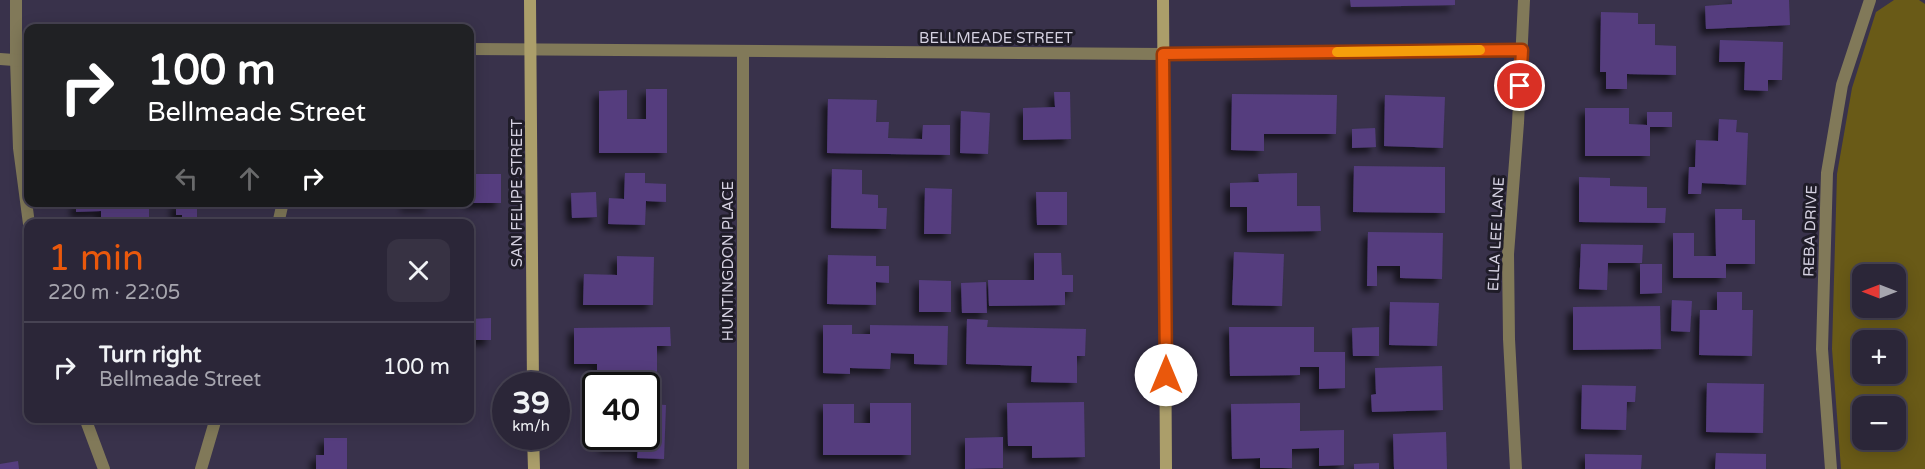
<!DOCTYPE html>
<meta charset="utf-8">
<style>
:root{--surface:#2b2638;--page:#373243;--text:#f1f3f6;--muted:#a6a5ae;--line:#474353;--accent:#ea580c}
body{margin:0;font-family:"Varela Round",sans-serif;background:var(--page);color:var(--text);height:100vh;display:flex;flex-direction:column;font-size:22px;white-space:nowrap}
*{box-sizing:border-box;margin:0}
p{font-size:20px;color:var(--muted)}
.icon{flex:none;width:33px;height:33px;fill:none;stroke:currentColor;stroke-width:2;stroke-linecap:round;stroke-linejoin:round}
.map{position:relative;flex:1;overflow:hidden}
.details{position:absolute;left:24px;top:219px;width:450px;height:204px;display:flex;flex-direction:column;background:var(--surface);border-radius:12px;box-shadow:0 3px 15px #0003,0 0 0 2px var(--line)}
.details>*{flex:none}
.banner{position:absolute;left:24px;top:24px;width:450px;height:183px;border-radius:12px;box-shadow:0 3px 15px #0003,0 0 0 2px var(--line);background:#202124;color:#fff;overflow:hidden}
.needle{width:39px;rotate:270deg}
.buttons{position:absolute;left:1852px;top:264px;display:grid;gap:12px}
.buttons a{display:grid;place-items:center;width:54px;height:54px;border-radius:12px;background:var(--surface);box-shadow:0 3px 15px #0003,0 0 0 2px var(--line);font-size:30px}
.speed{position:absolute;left:492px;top:372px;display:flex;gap:12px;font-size:30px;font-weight:700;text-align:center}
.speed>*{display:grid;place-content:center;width:78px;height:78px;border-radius:50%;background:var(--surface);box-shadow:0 3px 15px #0003,0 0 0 2px var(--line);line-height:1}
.speed small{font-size:15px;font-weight:400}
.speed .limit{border:3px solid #111;border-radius:9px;background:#fff;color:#111}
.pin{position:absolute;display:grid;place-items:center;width:51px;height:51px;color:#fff;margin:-26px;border:3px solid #fff;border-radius:50%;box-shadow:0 2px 6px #0007}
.me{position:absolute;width:66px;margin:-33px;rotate:0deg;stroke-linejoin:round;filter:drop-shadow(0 0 4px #0008)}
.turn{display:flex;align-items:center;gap:21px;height:126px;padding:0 24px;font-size:27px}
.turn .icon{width:78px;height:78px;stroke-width:2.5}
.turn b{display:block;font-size:42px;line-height:51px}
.lanes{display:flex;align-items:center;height:57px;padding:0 24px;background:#0003;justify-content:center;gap:30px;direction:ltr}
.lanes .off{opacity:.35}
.round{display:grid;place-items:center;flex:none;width:63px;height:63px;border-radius:12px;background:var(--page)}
.summary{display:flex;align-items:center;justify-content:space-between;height:102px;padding:0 24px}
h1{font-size:36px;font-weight:600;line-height:45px;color:var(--accent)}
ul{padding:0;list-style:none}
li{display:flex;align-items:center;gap:18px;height:90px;padding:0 24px;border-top:2px solid var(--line)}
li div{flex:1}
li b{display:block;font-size:22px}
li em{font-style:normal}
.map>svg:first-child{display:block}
</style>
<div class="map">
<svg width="1925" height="469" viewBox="0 0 1925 469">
<defs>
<filter id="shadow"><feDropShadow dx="-5.5" dy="5.5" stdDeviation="3" flood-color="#0009"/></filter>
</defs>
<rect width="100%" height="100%" fill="#39324b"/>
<!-- green -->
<path fill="#695a17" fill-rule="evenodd" d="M1894 0H1919L1925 4V469H1841L1832 349 1837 174 1852 88 1876 12ZM1863 274H1896V308H1863ZM1863 340H1896V374H1863ZM1863 406H1896V440H1863Z"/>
<!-- building -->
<g fill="#543d7e" filter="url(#shadow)">
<path d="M1350 0H1455V5L1351 7Z"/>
<path d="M1732 0H1789L1790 25 1706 29 1705 6 1732 4Z"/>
<path d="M1601 12 1638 13V24H1655V45L1676 46V75L1627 74V89H1606V72H1600Z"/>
<path d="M1720 40 1783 42 1782 80H1768V91L1744 90 1745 62H1719Z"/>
<path d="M646 89H667V153H599V91L627 90V119H646Z"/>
<path d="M1054 92H1070L1071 139 1023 140V108L1055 107Z"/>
<path d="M1232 94 1337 95 1336 134H1264V151L1231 150Z"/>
<path d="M1385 95 1445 97 1443 148 1384 146Z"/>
<path d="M828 99 877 100 876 122H889L888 138 922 139 923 125H950V155L827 153Z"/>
<path d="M1585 108H1629V124L1647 125V112H1672V127H1650V156H1585Z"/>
<path d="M961 111 990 113 988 154 960 153Z"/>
<path d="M1719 119 1737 120 1736 132 1748 133 1746 185 1702 183 1701 194H1688L1689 167H1695L1696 140 1718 141Z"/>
<path d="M1375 128 1376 147 1352 148V129Z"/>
<path d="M1354 166 1445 167V213L1353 212Z"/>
<path d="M832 169 862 170V194L878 195V208H887L886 229 831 228Z"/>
<path d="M625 173H645V183L666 184V202L646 201 645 225 608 224 609 198 624 199Z"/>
<path d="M1297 173V206H1320L1321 231 1247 232V207H1230V183L1259 182 1258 174Z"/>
<rect x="470" y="174" width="31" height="29"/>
<path d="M1579 177 1610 178V186L1647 187V208H1666L1665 223 1579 222Z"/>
<path d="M925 188 952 189 951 234H924Z"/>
<path d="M596 192 597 217 572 218 571 193Z"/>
<path d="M1036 192H1067V225H1037Z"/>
<path d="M76 202H135V207H149V224H101V211L76 212Z"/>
<path d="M176 202H197V224H182V215H176Z"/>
<rect x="406" y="202" width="24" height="4"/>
<path d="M1715 209H1742V220H1755V264H1726V278H1673V233H1694V256H1716Z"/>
<path d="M1368 232 1443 233 1442 279 1400 278V266H1377V286H1367Z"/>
<path d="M1581 244 1643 245 1642 263H1608L1607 290 1579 289Z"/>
<path d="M1234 252 1284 254 1282 306 1232 305Z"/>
<path d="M1034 253H1061L1062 275H1073V292H1065V305L989 306 988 280H1034Z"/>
<path d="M828 255 876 256V266H889V283L876 282V305L827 304Z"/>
<path d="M617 256 654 257 653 305H583L584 274 617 275Z"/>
<path d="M1640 264H1662V293L1640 294Z"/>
<path d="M919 280 951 281V312H919Z"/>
<path d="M986 282 987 313H962L961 283Z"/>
<path d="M1717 292H1742V310H1753L1752 356 1699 355 1700 310H1717Z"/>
<path d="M1672 300 1692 301 1690 332 1671 331Z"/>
<path d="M1390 302 1439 303 1437 346 1389 345Z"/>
<path d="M1660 306 1661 349 1573 350V307Z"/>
<path d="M491 318V340H470V319Z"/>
<path d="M967 319 988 320 987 327 1086 329 1085 356H1077V383L1031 382 1032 366 966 364Z"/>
<path d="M823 325H852V334H870V325L948 326 947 365 914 364V354L891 353 890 369 850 368V374L823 373Z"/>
<path d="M670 327 671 346H657V382L597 383V364H574V328Z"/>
<path d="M1229 327H1314V352H1345V388L1319 389V367H1300V375L1230 376Z"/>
<path d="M1379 327V356H1353L1352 328Z"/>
<path d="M1442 366 1443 410 1372 412 1371 395 1376 394 1375 368Z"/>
<path d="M1707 383 1764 384 1763 433 1706 432Z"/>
<path d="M1582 385 1636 386 1635 402H1627L1626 430 1581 429Z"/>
<path d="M1084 402 1085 457 1032 458V446H1008L1007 403Z"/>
<path d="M870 403H911V455H823V404H854V423H870Z"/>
<path d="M1300 403V431L1344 430V465L1319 466V448L1292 449V468H1260V458L1232 459 1231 404Z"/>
<path d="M646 404 666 405 664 459 637 458 638 448 604 447 605 436H646Z"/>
<path d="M1446 432 1447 469H1394L1393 434Z"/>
<path d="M1003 437V468L965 469V438Z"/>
<path d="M324 438H347V469H316V455H324Z"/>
<path d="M1716 453 1766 454V469H1715Z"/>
<path d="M1585 454 1642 455 1641 469H1585Z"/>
<path d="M18 461 19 469H0V464Z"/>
<path d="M1379 463V469H1354V464Z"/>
</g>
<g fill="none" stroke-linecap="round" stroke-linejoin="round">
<!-- street -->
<g stroke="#817959" stroke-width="12">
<path d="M16 0V60L19 148 29 224"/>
<path d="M470 49 1163 54 1522 49"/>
<path d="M0 59 28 61"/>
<path d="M278 224 283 202"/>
<path d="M85 418 104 469"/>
<path d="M201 469 216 418"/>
<path d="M743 469V52"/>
<path d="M1516 469 1509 339 1508 254 1518 123 1524 0"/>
<path d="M1831 469 1822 349 1827 173 1842 85 1870 0"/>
</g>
<!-- secondary -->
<g stroke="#ab9e6a" stroke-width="12">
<path d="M530 0 533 386"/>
<path d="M1163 0 1166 469"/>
<path d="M533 436 534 469"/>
</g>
</g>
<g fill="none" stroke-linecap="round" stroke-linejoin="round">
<defs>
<path id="route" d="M1166 375 1163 54 1522 50 1520 86"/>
</defs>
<!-- route casing -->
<use href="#route" stroke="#983908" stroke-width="15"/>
<!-- route -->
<use href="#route" stroke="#ea580c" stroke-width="10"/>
<!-- slow -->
<path stroke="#f59e0b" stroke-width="10" d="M1337 52 1480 50"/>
</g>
<g text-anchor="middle" stroke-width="6" stroke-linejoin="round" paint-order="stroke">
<!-- street labels -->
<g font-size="15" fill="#d5d1e1" stroke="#1f1c28">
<text x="996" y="43">BELLMEADE STREET</text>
<text transform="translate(517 193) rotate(-90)" y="5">SAN FELIPE STREET</text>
<text transform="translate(1810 231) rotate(-88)" y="5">REBA DRIVE</text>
<text transform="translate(1496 234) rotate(-87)" y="5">ELLA LEE LANE</text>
<text transform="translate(728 261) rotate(-90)" y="5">HUNTINGDON PLACE</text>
</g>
</g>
</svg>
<div class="buttons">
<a><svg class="needle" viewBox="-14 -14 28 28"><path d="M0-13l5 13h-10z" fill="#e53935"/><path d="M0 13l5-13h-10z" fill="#a6a5ae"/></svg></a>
<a>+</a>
<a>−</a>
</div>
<div class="speed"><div>39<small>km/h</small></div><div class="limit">40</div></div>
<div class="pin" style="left:1520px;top:86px;background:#d93025"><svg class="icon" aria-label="arrive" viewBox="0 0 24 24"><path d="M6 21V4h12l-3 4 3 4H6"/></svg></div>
<svg class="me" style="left:1166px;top:375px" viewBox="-20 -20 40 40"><circle r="19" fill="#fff"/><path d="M0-13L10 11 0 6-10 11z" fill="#ea580c"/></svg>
<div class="banner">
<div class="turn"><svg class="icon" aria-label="right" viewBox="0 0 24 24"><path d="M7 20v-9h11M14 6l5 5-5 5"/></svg><div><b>100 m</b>Bellmeade Street</div></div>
<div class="lanes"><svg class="icon off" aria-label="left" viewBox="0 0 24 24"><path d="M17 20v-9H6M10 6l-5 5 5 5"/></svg><svg class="icon off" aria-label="ahead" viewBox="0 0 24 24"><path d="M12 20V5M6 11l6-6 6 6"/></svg><svg class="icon" aria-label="right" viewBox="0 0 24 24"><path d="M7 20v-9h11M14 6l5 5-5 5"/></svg></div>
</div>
<section class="details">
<div class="summary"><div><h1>1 min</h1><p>220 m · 22:05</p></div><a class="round"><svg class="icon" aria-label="close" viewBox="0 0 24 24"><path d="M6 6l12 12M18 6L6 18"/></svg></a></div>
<ul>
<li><svg class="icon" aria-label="right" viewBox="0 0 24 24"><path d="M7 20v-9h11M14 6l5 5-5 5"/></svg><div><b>Turn right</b><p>Bellmeade Street</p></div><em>100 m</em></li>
</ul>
</section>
</div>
